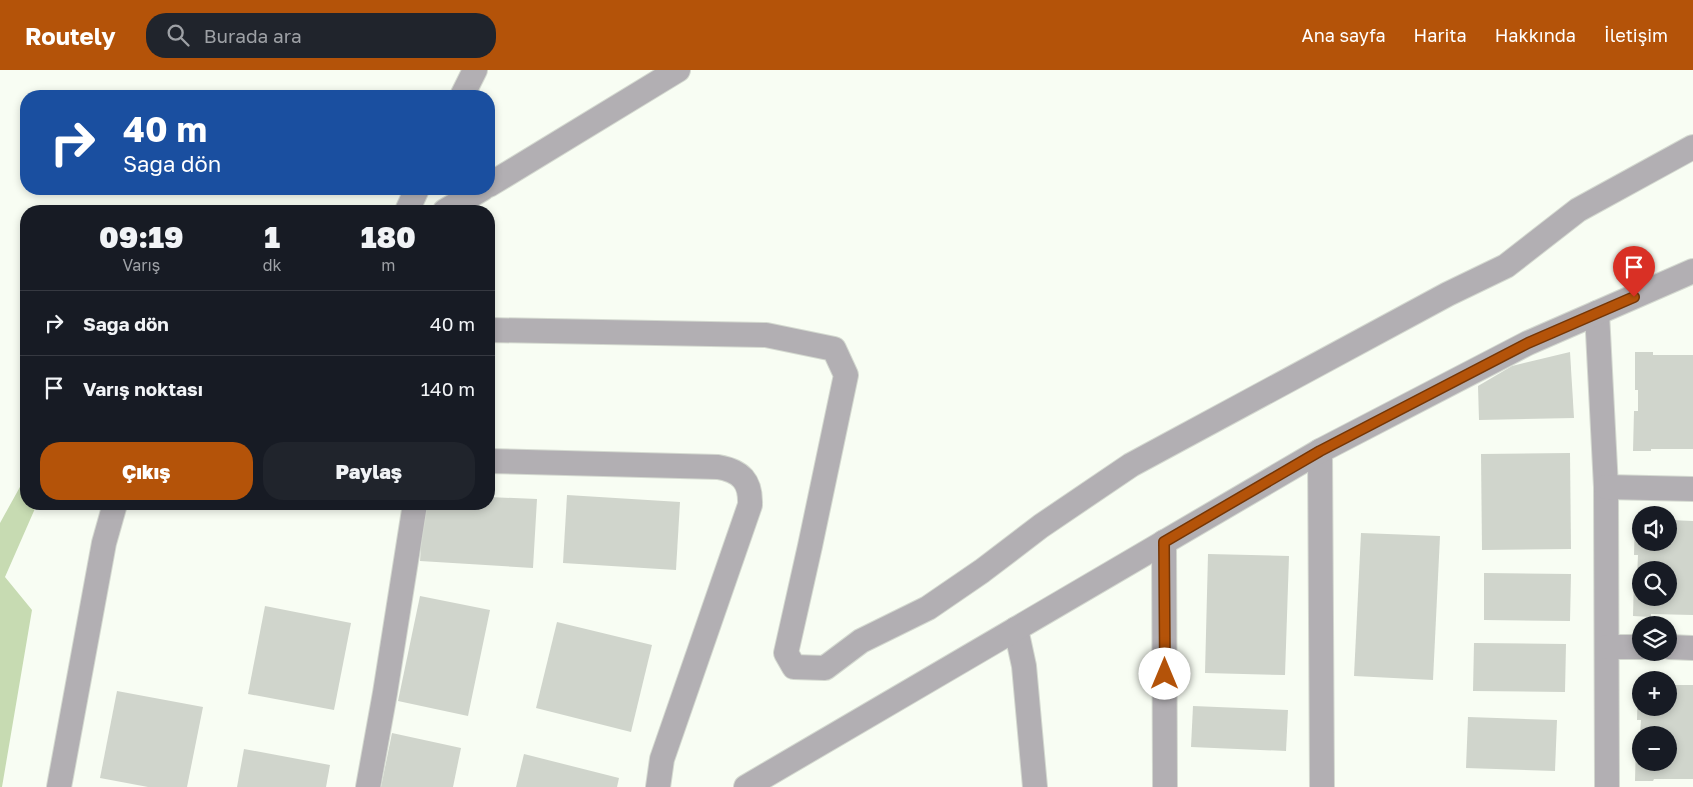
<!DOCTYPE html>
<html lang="tr">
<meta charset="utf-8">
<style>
:root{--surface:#171b24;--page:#20242c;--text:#f1f3f6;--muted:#9ea1a6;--line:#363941;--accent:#b45309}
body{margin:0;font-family:"Golos Text",sans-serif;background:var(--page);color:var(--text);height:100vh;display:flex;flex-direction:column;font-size:19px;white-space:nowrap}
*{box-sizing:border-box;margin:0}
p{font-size:16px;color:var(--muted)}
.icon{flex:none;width:28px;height:28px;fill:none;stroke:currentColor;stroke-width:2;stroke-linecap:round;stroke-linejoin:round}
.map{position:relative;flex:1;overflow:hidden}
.drawer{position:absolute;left:20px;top:135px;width:475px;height:305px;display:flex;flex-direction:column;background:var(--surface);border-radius:20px;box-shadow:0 2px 8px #0003}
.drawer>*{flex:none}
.banner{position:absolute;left:20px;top:20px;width:475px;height:105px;border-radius:20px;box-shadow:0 2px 8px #0003;background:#1a4fa0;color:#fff;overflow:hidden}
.buttons{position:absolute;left:1632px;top:436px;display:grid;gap:10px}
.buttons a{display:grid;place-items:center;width:45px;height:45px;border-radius:50%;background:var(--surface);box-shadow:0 2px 8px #0003;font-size:25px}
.pin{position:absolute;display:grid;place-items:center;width:42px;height:42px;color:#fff;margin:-51px -21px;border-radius:50% 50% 50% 0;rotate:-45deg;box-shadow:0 0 5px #0007}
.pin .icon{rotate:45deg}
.me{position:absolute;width:55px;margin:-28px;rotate:0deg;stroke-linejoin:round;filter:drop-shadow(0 0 4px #0008)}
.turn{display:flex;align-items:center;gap:18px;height:105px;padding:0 20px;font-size:22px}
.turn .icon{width:65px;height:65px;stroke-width:2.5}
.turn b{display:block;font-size:35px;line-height:42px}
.eta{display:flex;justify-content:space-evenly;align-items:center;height:85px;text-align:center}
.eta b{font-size:30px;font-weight:800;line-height:35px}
.button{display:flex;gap:10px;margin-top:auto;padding:10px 20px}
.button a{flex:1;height:58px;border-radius:20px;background:var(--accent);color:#fff;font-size:20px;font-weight:800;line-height:58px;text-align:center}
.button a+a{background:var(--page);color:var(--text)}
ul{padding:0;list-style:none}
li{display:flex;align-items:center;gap:15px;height:65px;padding:0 20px;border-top:1px solid var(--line)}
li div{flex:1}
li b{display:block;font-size:19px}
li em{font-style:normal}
header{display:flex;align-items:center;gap:30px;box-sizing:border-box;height:70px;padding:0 25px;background:var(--accent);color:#fff}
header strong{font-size:24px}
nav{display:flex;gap:28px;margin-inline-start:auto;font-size:18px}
.search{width:350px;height:45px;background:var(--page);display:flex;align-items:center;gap:12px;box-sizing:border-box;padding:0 18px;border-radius:20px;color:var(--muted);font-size:19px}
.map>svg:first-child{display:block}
</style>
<header>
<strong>Routely</strong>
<div class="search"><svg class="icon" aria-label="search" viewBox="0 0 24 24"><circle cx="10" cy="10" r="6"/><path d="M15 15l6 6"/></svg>Burada ara</div>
<nav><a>Ana sayfa</a><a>Harita</a><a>Hakkında</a><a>İletişim</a></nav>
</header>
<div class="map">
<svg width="1693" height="717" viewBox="0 0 1693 717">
<rect width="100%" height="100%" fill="#f8fdf3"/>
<!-- green -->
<path fill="#c7dbb2" d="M26 406V434H37L5 507 32 540 2 717H0V453Z"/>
<!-- building -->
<g fill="#d0d5cc" fill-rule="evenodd">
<path d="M1570 282 1574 348 1479 350 1478 316 1512 296Z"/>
<path d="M1635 282H1653V285H1693V379H1651V381H1633L1634 341H1638V320H1635Z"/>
<path d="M1570 383 1571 479 1482 480 1481 384Z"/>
<path d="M567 425 680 432 676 500 563 493Z"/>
<path d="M489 427 537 429 533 498 420 491 424 434H489Z"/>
<path d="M1635 447H1641V472H1669V450L1693 451V545L1651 544V547L1633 546 1634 506 1637 507 1638 485H1634ZM1641 500H1669V528H1641Z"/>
<path d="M1361 463 1440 466 1433 610 1354 606Z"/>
<path d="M1208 484 1289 486 1285 605 1205 603Z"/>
<path d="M1484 503 1571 504 1570 551 1484 550Z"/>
<path d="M420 526 490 540 468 646 398 631Z"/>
<path d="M265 536 351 553 334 640 248 624Z"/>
<path d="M557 552 652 575 631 662 536 638Z"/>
<path d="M1474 573 1566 574 1565 622 1473 621Z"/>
<path d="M1638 612H1641V638H1669V615H1693V709H1654L1653 711H1635L1636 671 1641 672V692H1669V665H1640L1641 650H1637Z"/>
<path d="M117 621 203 637 187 717H148L100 708Z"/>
<path d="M1193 636 1288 640 1286 681 1191 677Z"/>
<path d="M1468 647 1557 650 1555 701 1466 698Z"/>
<path d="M392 663 461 678 453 717H381Z"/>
<path d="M244 679 330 695 326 717H237Z"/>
<path d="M524 684 619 708 617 717H516Z"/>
</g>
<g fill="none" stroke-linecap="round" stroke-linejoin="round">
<defs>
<g id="minor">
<path d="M462 26 475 0"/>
<path d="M489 115 678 0"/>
<path d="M407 141 417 119"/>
<path d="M445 141 482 119"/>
<path d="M1597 243 1606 417 1607 717"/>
<path d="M489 260 766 265 834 279 846 305 810 476 786 583 794 597 825 598 861 571 928 538 982 501 1041 456 1131 395 1448 224 1506 196 1578 140 1693 77"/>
<path d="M1320 381 1322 717"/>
<path d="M489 391 718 397C741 401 751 411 750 435L662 689 658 717"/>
<path d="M1606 417 1693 419"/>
<path d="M1164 472 1165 717"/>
<path d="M1016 559 1024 596 1035 717"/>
<path d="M1607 577H1641"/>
<path d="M1669 577 1693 578"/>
<path d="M59 717 104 473 115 434"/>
<path d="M368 717 385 623 415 434"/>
<path d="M746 717 1320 381 1528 273 1693 201"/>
</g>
</defs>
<!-- minor casing -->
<use href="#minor" stroke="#d4d9d0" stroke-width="26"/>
<!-- minor -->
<use href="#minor" stroke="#b2afb3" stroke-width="24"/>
</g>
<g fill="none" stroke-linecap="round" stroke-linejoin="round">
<defs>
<path id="route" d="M1165 604 1164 472 1320 381 1528 273 1634 227"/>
</defs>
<!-- route casing -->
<use href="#route" stroke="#753606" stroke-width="12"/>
<!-- route -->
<use href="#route" stroke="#b45309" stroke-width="9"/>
</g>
</svg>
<div class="buttons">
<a><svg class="icon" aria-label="sound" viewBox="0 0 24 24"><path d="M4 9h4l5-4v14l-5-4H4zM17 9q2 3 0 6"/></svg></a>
<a><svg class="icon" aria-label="search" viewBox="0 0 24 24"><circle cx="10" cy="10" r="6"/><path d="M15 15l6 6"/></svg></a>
<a><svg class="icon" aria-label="layers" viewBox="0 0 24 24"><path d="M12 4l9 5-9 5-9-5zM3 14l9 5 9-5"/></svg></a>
<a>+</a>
<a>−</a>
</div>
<div class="pin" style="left:1634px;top:227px;background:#d93025"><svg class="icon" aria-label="arrive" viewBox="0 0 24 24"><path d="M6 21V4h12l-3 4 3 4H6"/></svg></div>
<svg class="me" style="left:1165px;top:604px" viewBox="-20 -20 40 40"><circle r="19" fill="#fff"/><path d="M0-13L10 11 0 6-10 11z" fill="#b45309"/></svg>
<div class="banner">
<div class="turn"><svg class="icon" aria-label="right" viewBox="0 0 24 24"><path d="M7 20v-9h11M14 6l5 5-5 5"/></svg><div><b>40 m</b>Sağa dön</div></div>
</div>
<section class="drawer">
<div class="eta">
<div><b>09:19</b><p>Varış</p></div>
<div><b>1</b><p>dk</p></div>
<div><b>180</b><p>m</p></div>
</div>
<ul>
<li><svg class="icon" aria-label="right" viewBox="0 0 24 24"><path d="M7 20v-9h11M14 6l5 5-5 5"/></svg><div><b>Sağa dön</b></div><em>40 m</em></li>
<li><svg class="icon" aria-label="arrive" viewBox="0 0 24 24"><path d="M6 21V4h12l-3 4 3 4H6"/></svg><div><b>Varış noktası</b></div><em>140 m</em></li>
</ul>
<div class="button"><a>Çıkış</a><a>Paylaş</a></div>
</section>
</div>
